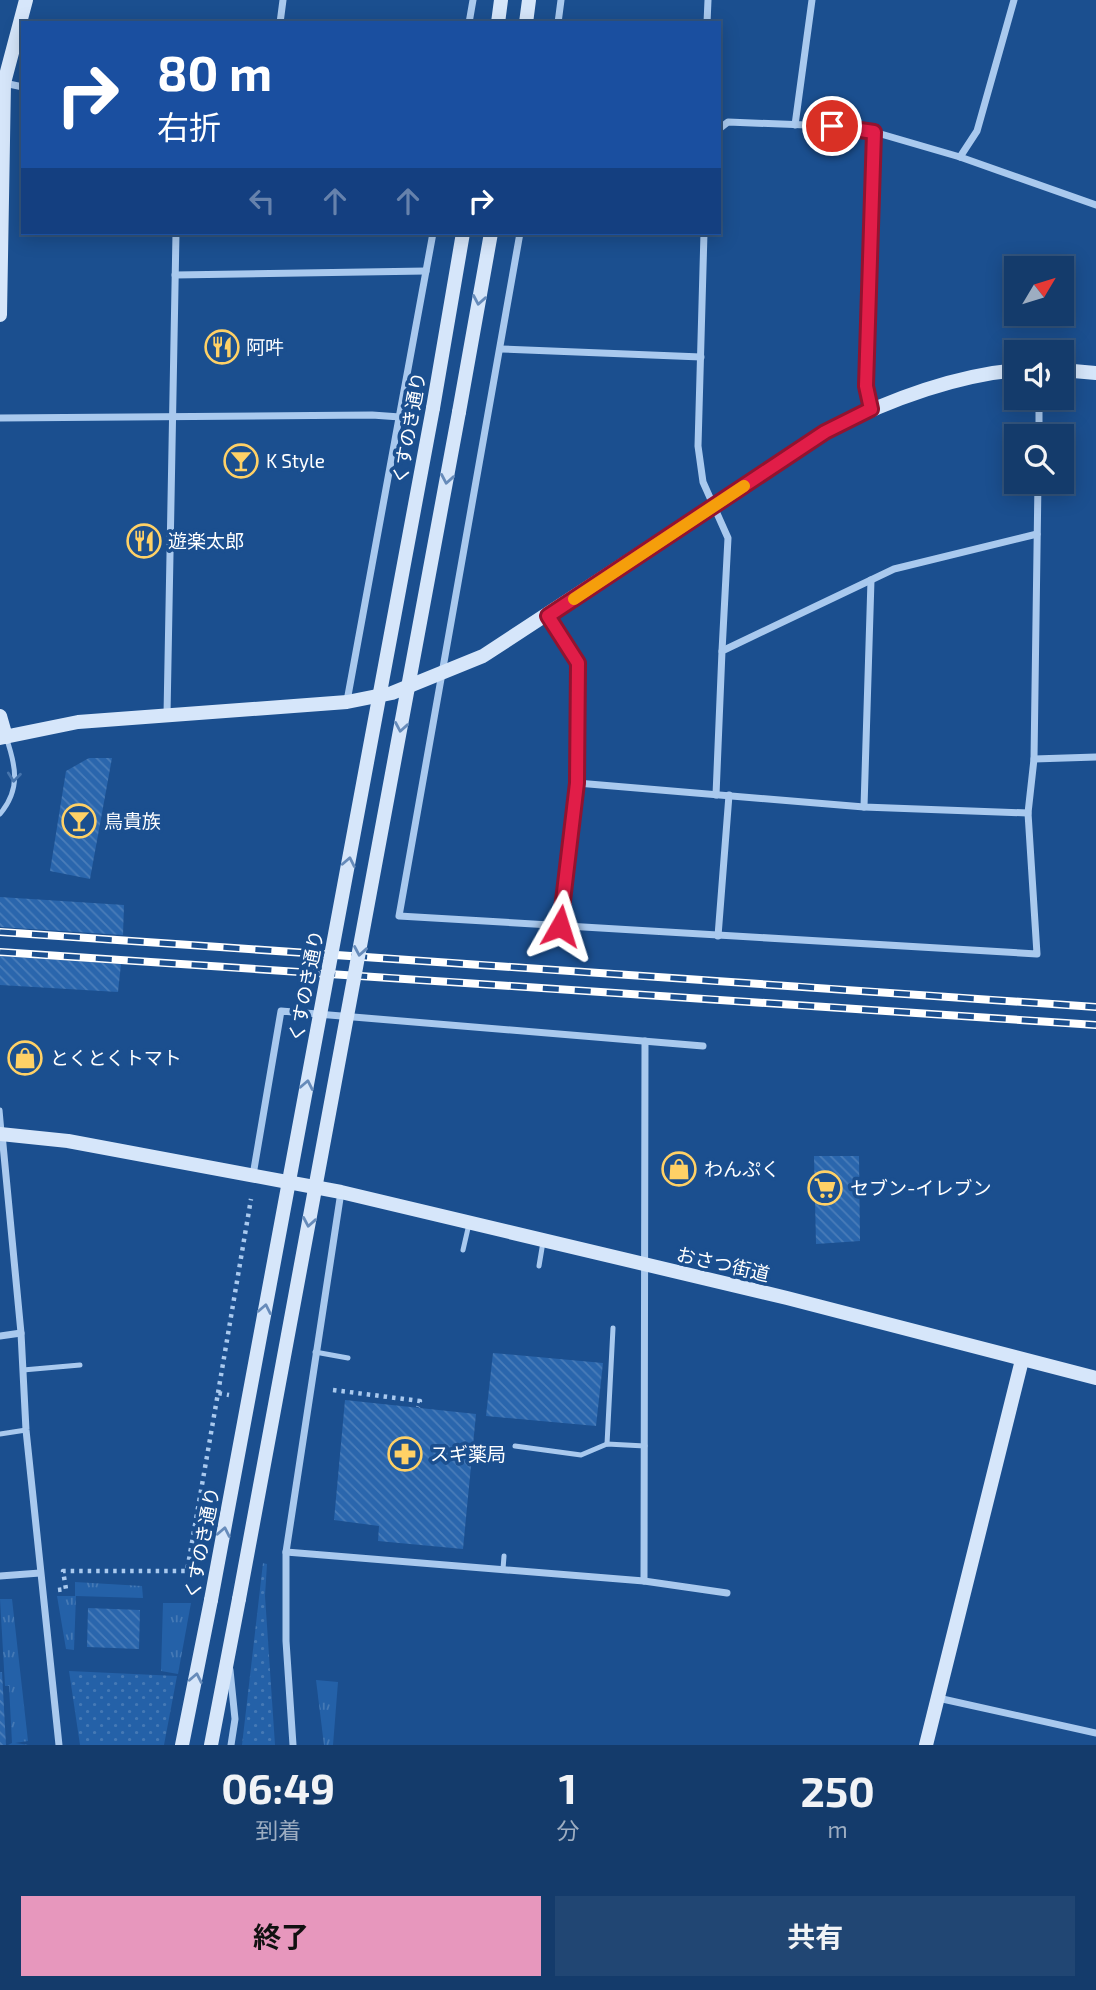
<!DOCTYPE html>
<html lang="ja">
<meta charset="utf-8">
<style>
:root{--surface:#143b6b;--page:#214673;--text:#f1f3f6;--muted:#9dadc1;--line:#33557e;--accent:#e797bd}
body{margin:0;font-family:"Exo 2","Noto Sans JP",sans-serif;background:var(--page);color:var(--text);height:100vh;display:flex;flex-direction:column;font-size:26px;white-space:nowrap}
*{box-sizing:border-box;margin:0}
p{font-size:23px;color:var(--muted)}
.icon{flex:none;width:38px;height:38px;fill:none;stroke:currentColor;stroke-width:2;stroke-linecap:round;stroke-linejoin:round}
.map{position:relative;height:1745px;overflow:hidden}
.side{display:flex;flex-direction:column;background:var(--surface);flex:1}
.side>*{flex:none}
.banner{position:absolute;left:21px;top:21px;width:700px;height:214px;border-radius:0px;box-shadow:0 4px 18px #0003,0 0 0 2px var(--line);background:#1a4fa0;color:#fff;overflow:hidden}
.needle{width:46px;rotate:52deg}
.fabs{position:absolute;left:1004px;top:256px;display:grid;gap:14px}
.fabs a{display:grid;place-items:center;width:70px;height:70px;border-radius:0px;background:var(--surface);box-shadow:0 4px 18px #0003,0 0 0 2px var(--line);font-size:35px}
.pin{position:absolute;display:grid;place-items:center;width:60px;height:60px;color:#fff;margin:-30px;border:4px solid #fff;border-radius:50%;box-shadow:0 2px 7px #0007}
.me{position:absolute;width:77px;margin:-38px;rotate:6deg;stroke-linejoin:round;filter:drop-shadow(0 0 5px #0008)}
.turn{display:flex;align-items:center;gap:24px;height:147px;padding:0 21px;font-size:32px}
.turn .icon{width:91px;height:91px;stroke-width:2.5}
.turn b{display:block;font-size:49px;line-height:60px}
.lanes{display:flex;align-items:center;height:66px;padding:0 21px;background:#0003;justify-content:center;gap:35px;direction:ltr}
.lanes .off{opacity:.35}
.eta{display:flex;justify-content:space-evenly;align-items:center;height:119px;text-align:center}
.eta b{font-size:42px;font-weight:700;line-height:49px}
.action{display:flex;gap:14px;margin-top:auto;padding:14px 21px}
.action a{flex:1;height:80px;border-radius:0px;background:var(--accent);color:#111;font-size:28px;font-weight:700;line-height:80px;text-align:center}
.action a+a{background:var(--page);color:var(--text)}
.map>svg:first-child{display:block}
</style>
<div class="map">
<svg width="1096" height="1745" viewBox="0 0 1096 1745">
<defs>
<pattern id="grass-tufts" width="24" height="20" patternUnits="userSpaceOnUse" patternTransform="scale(1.75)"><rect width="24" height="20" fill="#2461a8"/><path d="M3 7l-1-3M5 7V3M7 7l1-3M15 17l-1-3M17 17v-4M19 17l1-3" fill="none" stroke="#4579b5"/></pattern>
<pattern id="garden-dots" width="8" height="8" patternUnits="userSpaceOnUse" patternTransform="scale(1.75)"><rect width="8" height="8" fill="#2461a8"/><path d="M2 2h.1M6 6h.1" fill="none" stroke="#4579b5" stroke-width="1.8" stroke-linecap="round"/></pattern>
<pattern id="building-back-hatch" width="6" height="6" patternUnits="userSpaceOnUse" patternTransform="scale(1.75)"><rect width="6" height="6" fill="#2a66ad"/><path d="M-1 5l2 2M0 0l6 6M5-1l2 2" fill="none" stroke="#4a7db9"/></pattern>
</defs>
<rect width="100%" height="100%" fill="#1b4f8f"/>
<!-- grass -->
<g fill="url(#grass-tufts)">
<path d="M75 1582 142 1586 143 1598 76 1596 74 1650 66 1649 57 1596H75Z"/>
<path d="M0 1599H12L28 1741 15 1743 29 1745H8L12 1743 9 1686H5Z"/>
<path d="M163 1603H191L178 1674 161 1671Z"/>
<path d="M316 1680 338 1682 333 1745H324Z"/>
</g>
<!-- garden -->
<g fill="url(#garden-dots)">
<path d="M263 1563 267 1564 265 1596 275 1745H242Z"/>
<path d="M69 1671 177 1676 164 1745H80Z"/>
</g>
<!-- building -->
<g fill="url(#building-back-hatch)">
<path d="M89 758H112L90 879 50 871 66 771Z"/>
<path d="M0 897 124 905 123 935 0 927Z"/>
<path d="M0 956 121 964 118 992 0 985Z"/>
<path d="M814 1156H859L860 1241 816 1244Z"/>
<path d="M493 1353 603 1363 596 1426 486 1416Z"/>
<path d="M345 1400 476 1414 463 1549 378 1541 379 1526 334 1520Z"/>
<path d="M88 1608 140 1610 139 1649 87 1647Z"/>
<path d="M0 1672H2L6 1745H0Z"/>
</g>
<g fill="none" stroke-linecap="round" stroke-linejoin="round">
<!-- path -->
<g stroke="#a9c9ee" stroke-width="4.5" stroke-dasharray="3.5 5" stroke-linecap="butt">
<path d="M333 1390 420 1401 418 1407"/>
<path d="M218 1393 251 1199"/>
<path d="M58 1590 66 1589 63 1571H187L218 1393 229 1395"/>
</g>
<!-- lane -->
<g stroke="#a9c9ee" stroke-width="5">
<path d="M0 814C21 789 16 766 6 737"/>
<path d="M0 1110 2 1132"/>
<path d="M463 1250 469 1224"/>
<path d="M539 1266 543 1242"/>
<path d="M315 1352 348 1358"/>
<path d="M23 1370 80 1365"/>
<path d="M0 1434 26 1430"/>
<path d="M607 1444 613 1328"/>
<path d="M515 1446 581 1455 607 1444 645 1446"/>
<path d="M503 1569 504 1556"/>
</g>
<!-- street -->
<g stroke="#a9c9ee" stroke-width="7">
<path d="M280 23 283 0"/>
<path d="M469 23 473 0"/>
<path d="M558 23 561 0"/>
<path d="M707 23 708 0"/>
<path d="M4 83 23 87"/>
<path d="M795 125 812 0"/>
<path d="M719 129 728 122 832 126 874 132 866 386 871 409"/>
<path d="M874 132 960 157 1096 205"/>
<path d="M960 157 977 131 1014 0"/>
<path d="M520 233 399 916 1037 954 1028 813 1034 759 1038 481"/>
<path d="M704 233 698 446 703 482 728 538 722 651"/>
<path d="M175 275 426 271"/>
<path d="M501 349 701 357"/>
<path d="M0 418 372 415 400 417"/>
<path d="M1039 436V397"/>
<path d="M548 616 578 663 577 783 864 807 1028 813"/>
<path d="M347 701 433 233"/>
<path d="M167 715 176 233"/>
<path d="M1034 759 1096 757"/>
<path d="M716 795 722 651 894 569 1037 534"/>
<path d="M864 807 871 580"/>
<path d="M560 926 577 783"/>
<path d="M718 936 729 795"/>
<path d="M2 1134 21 1333 26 1430 59 1745"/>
<path d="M253 1175 281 1011 703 1046"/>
<path d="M0 1336 21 1333"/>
<path d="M286 1552 644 1581 645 1041"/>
<path d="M0 1576 40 1573"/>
<path d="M644 1581 727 1593"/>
<path d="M230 1670 235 1719 231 1745"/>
<path d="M938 1698 1096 1733"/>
<path d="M293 1745 286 1641V1552L341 1192"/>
</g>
<!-- secondary -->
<g stroke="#d6e6fa" stroke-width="14">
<path d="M498 23 501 0"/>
<path d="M526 23 529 0"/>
<path d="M0 315 4 83 26 0"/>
<path d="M1062 370 1096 373"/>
<path d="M433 408 463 233"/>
<path d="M459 412 491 233"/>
<path d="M0 716 6 737"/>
<path d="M0 738 78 722 347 702 392 693 483 656 825 432C884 402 951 376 1017 370"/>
<path d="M0 1134 68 1141 341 1192 787 1298 1096 1378"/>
<path d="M182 1745 211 1600"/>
<path d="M211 1745 239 1599"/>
<path d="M926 1745 1022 1360"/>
</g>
<defs>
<g id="rail">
<path d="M0 932 1096 1007"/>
<path d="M0 952 1096 1025"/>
</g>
</defs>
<!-- rail casing -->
<use href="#rail" stroke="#fff" stroke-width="8"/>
<!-- rail -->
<use href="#rail" stroke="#1b4f8f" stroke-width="5" stroke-dasharray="16" stroke-linecap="butt"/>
<!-- secondary-bridge -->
<g stroke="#d6e6fa" stroke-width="14">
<path d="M239 1599 459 412"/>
<path d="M211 1600 433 408"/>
</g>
</g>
<!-- one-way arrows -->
<defs><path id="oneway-chevron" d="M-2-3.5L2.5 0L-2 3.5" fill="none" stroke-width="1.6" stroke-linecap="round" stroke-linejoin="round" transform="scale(1.75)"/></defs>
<g stroke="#668bba">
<use href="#oneway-chevron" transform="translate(479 300) rotate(100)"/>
<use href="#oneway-chevron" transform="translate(447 479) rotate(100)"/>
<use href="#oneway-chevron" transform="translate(401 727) rotate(100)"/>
<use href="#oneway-chevron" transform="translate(349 862) rotate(-79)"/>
<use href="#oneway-chevron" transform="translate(360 951) rotate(100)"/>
<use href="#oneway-chevron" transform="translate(307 1085) rotate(-79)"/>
<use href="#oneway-chevron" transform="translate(309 1222) rotate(100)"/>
<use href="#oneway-chevron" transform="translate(265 1309) rotate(-79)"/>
<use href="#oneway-chevron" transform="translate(224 1532) rotate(-79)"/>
<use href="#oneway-chevron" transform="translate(196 1678) rotate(-79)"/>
</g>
<use stroke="#4674ac" href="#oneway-chevron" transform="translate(14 777) rotate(96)"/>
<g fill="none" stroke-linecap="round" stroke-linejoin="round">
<defs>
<path id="route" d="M560 926 577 783 578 663 548 616 825 432 871 409 866 386 874 132 832 126"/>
</defs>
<!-- route casing -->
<use href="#route" stroke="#92132f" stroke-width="18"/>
<!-- route -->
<use href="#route" stroke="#e11d48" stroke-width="12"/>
<!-- slow -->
<path stroke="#f59e0b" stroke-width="12" d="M574 599 744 486"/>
</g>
<!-- icons -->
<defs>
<symbol id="restaurant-ring" viewBox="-11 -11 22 22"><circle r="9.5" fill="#1b4f8f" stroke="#ffd166" stroke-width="1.5"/><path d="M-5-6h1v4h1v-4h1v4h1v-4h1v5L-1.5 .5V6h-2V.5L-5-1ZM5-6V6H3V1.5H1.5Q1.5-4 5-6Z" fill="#ffd166"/></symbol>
<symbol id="bar-ring" viewBox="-11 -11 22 22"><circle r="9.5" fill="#1b4f8f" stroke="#ffd166" stroke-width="1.5"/><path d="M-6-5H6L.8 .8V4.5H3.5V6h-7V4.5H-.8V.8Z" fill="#ffd166"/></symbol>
<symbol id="shop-ring" viewBox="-11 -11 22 22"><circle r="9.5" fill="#1b4f8f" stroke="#ffd166" stroke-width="1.5"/><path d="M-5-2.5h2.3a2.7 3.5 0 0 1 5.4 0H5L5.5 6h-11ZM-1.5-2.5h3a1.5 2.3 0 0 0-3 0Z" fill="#ffd166"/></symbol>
<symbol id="supermarket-ring" viewBox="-11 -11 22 22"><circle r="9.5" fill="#1b4f8f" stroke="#ffd166" stroke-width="1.5"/><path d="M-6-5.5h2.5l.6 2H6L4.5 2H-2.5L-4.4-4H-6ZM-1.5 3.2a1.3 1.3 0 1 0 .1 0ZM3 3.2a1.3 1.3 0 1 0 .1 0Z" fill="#ffd166"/></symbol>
<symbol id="pharmacy-ring" viewBox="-11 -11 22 22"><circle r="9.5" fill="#1b4f8f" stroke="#ffd166" stroke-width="1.5"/><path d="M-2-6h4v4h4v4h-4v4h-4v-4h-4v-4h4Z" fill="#ffd166"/></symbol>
</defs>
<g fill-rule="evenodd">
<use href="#restaurant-ring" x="203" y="328" width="38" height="38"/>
<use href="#bar-ring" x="222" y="442" width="38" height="38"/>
<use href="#restaurant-ring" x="125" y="522" width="38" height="38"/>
<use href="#bar-ring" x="60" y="802" width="38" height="38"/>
<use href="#shop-ring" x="6" y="1039" width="38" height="38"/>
<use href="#shop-ring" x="660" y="1150" width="38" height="38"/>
<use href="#supermarket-ring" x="806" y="1169" width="38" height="38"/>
<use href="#pharmacy-ring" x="386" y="1435" width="38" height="38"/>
</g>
<g text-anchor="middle" stroke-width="7" stroke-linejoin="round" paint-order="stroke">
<!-- poi labels -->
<g font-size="19" fill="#fff" stroke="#1b4f8f" text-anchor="start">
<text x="246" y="354">阿吽</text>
<text x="266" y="468">K Style</text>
<text x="168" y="548">遊楽太郎</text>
<text x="104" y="828">鳥貴族</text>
<text x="50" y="1065">とくとくトマト</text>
<text x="704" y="1176">わんぷく</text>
<text x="850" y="1195">セブン-イレブン</text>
<text x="430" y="1461">スギ薬局</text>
</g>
<!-- street labels -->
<g font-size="19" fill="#fff" stroke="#1b4f8f">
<text transform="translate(409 428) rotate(-80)" y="7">くすのき通り</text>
<text transform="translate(306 986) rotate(-79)" y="7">くすのき通り</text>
<text transform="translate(723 1264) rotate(13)" y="7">おさつ街道</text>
<text transform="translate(202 1543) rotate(-79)" y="7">くすのき通り</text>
</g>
</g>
</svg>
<div class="fabs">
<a><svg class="needle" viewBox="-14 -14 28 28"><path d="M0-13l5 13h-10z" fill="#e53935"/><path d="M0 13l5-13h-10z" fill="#9dadc1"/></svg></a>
<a><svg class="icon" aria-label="sound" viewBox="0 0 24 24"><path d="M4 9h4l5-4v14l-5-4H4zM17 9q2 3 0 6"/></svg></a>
<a><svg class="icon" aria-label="search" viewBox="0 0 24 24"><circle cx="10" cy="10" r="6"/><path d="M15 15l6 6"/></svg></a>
</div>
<div class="pin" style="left:832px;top:126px;background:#d93025"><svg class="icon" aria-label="arrive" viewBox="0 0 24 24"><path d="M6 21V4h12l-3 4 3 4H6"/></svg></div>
<svg class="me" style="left:560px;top:926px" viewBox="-20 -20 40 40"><path d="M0-17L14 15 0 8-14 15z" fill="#e11d48" stroke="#fff" stroke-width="4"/></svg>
<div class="banner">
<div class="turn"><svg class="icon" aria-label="right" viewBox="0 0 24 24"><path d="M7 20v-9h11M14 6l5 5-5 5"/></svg><div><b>80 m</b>右折</div></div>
<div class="lanes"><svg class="icon off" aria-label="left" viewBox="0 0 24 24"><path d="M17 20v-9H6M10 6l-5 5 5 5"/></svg><svg class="icon off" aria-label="ahead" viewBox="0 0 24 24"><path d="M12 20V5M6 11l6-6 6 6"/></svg><svg class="icon off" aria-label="ahead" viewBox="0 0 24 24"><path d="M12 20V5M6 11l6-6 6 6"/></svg><svg class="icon" aria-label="right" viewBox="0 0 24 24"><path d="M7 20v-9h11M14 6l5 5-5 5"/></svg></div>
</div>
</div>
<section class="side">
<div class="eta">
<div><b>06:49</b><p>到着</p></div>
<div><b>1</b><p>分</p></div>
<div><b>250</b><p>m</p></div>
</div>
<div class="action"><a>終了</a><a>共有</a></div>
</section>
